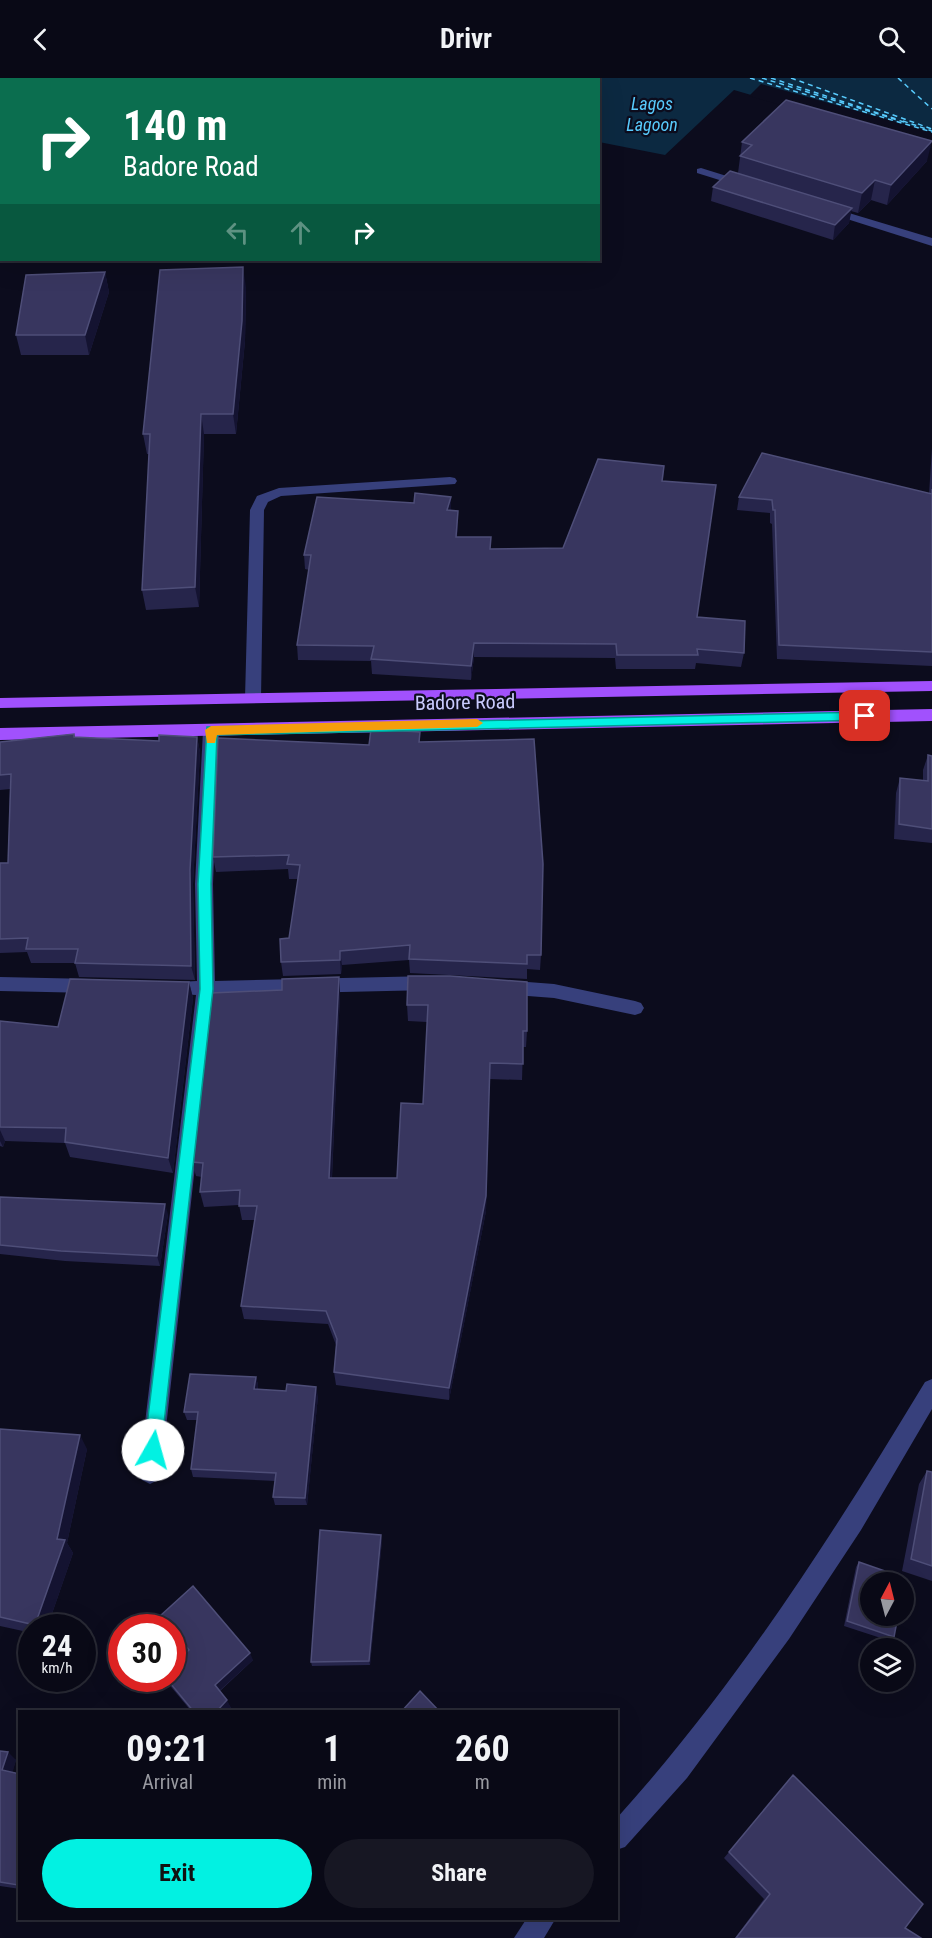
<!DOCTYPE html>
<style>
:root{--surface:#090916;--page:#171723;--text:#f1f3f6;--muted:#999aa1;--line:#292a35;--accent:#02f1e2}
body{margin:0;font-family:"Roboto Condensed",sans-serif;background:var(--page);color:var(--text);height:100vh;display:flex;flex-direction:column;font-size:22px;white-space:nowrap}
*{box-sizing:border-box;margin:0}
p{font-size:20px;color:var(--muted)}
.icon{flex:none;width:33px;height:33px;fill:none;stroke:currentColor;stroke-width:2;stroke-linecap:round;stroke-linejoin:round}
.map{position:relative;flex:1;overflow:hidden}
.sheet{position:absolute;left:18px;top:1632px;width:600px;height:210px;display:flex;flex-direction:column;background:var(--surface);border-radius:0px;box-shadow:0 6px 24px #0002,0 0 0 2px var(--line)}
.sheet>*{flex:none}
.guide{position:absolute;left:0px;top:0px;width:600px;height:183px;box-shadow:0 6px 24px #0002,0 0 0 2px var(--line);background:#0b6e4f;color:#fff;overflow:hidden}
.needle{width:39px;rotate:7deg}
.buttons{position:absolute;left:860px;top:1494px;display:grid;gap:12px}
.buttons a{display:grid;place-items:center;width:54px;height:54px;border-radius:50%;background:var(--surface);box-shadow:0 6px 24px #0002,0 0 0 2px var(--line);font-size:30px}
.speed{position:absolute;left:18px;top:1536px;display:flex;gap:12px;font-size:30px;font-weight:700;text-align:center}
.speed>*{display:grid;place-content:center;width:78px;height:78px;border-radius:50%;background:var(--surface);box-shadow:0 6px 24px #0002,0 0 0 2px var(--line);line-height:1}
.speed small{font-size:15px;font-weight:400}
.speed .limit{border:9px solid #d22;background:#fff;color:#111}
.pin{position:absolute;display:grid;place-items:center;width:51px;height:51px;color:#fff;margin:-26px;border-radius:12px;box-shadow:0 3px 9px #0006}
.me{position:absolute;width:66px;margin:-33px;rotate:7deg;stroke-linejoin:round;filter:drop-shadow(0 0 4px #0008)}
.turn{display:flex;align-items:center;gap:21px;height:126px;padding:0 24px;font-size:27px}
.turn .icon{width:78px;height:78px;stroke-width:2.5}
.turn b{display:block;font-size:42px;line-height:51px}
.lanes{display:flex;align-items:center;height:57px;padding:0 24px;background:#0003;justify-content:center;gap:30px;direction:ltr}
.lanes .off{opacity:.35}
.eta{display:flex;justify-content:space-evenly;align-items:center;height:102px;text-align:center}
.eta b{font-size:36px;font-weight:700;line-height:42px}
.cta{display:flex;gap:12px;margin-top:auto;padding:12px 24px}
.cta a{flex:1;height:69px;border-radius:36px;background:var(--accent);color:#111;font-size:24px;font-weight:700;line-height:69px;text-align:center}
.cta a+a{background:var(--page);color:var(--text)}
header{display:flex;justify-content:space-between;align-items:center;height:78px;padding:0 24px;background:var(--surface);font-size:27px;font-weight:700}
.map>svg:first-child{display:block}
</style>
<header><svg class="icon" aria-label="back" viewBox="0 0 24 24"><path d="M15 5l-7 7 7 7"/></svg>Drivr<svg class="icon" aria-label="search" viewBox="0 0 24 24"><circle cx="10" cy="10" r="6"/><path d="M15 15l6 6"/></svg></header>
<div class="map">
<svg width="932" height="1860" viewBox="0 0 932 1860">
<rect width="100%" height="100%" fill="#0c0c1d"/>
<!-- green -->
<path fill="#0f2722" d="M0 0H375L377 1 2 2 0 179Z"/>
<!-- water -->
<path fill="#0c2941" d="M375 0H932V70L734 12 665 77 599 64 598 2Z"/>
<!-- pier -->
<path fill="#0c0c1d" d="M761 6 932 54V70L749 18Z"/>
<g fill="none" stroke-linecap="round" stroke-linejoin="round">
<!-- ferry -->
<g stroke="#58cbfd" stroke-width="1.5" stroke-dasharray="5 4" stroke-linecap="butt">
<path d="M750 0 932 54"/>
<path d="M762 0 904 44"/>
<path d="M771 0 896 41"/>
<path d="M791 0 932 51"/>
<path d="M898 0 932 31"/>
<path d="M903 43 932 53"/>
</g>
<!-- minor -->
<g fill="#37407c" fill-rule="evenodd">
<path d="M701 90 749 105 751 107 745 110 697 95V91Z"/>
<path d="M829 129 932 160V168L825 134 823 132Z"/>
<path d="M450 399 455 400 457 403 455 406 281 418 268 424 264 432 261 620 258 624H248L245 620 250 432 257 418 279 410Z"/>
<path d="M211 647 217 649 219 653 213 806 215 903 431 898 437 900 440 905 437 910 431 912 214 917 161 1395 158 1402 150 1406 142 1402 139 1395 196 917 161 915 158 910 161 905 197 903 195 806 203 653 205 649Z"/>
<path d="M0 899 92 901 98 903 101 908 98 913 92 915 0 913Z"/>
<path d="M503 902 554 906 635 923 641 925 644 930 641 935 635 937 554 920 503 916 497 914 494 909 497 904Z"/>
<path d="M932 1301V1331L861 1452 789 1561 687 1700 625 1769 616 1772V1741C737 1607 832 1458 925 1304Z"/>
<path d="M527 1840H556L544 1860H514Z"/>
</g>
<!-- major -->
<g fill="#a151fd" fill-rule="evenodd">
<path d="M932 603V613L0 630V620Z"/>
<path d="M932 631V643L0 662V650Z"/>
</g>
</g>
<!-- wall -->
<g fill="#26254b">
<path d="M742 64 927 83 887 127 871 122 858 135 851 133 849 145 833 162 711 123 713 109 738 95Z"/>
<path d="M105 194 109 214 89 277H21L16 257Z"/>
<path d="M246 209 245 263 236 356H204L199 529 146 532 142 512 149 376H147L143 356Z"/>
<path d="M932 370V588L777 581 772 446 770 445V435L737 432 739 419 929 416Z"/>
<path d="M664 388 663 403 697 539 744 575 741 589 696 585 695 591H616L615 580 474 579 471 602 372 596 371 583 298 582 297 567 309 492 305 491 304 477 414 425 451 419V433H458L457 459 490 471 563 470Z"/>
<path d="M420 654V664L541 877 540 892 527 891V901L410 895 409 882 342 887 341 896 283 898 281 884 289 860 298 801H289L288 791 216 794 213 779 369 667Z"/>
<path d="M74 656 75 659 159 663 197 659 200 674 193 806 195 902 79 899 75 885H31L27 874 0 875V785H8L10 711 0 712V664Z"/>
<path d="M928 677 932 678V765L894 761 896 715 900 700 923 703V692Z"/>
<path d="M408 898 527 953 526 969H523L522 1002 489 1001 486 1133 449 1322 336 1307 334 1294 336 1267 328 1246 244 1241 241 1228 255 1142H242L239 1127 204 1129 200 1114 202 1099 196 1098 192 1084 282 912 339 899 340 915 332 1100H397L423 1026 427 944 408 943 407 927Z"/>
<path d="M189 904 193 920 173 1095 70 1079 65 1065 5 1063 3 1069 0 1068V943L58 949Z"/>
<path d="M0 1119 168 1136 160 1188 65 1183 0 1176Z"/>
<path d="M256 1299 258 1307V1311L318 1318 307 1427H275L273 1419 275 1403 193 1399 191 1391 197 1342H187L184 1334Z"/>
<path d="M0 1351 87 1371 67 1465 73 1475 47 1550H32V1555L0 1548Z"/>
<path d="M927 1393 932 1394V1393V1503L902 1493 919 1406Z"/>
<path d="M382 1462 370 1587 312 1588 311 1584Z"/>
<path d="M859 1484 894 1559 890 1563 844 1548 856 1489Z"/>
<path d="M160 1538 253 1582 220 1613 231 1630 227 1634H192L167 1604 165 1600H172L188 1573 172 1555V1550H168Z"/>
<path d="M0 1673 16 1682 12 1694 20 1696V1811L0 1808Z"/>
<path d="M729 1774 921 1860H735L764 1821 724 1780Z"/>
</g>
<!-- shaded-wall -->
<g fill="#141331">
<path d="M932 63 927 83 887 127 891 107Z"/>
<path d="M875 102 871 122 858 135 862 115Z"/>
<path d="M852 130 849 145 833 162 835 147Z"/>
<path d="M243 189 246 209 245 263 236 356 233 336Z"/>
<path d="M105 194 109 214 89 277 85 257Z"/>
<path d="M201 336 204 356 199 529 195 509Z"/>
<path d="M451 419V433L447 432Z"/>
<path d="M458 433V447L456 473V459Z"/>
<path d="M474 565V579L471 602V588Z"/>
<path d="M197 659 200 674 193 806 195 902 191 888 190 792Z"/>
<path d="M340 873 342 887 341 896 340 882Z"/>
<path d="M339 899 340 915 331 1115 329 1100Z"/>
<path d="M189 904 193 920 173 1095 168 1080Z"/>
<path d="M490 985 486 1133 449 1322V1310Z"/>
<path d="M0 1052 5 1063 3 1069 0 1063Z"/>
<path d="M165 1126 168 1136 160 1188 157 1178Z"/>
<path d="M256 1299 258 1307 257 1320 254 1311Z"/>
<path d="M316 1309 318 1318 307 1427 305 1420Z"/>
<path d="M80 1357 87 1371 67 1465 73 1475 47 1550H37L35 1547 57 1461Z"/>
<path d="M381 1457 382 1462 370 1587 369 1583Z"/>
<path d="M250 1575 253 1582 218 1614 215 1607Z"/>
<path d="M227 1622 231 1630 227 1634H216Z"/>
<path d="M8 1674 16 1682 11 1700 2 1692Z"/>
</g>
<!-- building -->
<g fill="#38365f" stroke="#4e4e78" stroke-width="1.5">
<path d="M786 22 932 63 891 107 875 102 862 115 740 78 752 67 742 64Z"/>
<path d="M730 93 852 130 835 147 713 109Z"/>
<path d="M243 189 242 243 233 336H201L195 509 142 512 150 356H143L160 192Z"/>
<path d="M105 194 85 257H16L26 197Z"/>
<path d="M762 375 932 416V411V574L779 567 775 432H773L772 422 739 419Z"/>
<path d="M598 381 664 388 662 403 716 407 697 539 745 543 744 575 697 571 698 577H617L616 566 474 565 471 588 371 581 374 568 297 567 311 477H304L317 419 414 425 415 415 451 419 447 432 458 433 456 459H491L490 471 563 470Z"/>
<path d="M371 651 420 654 419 664 534 661 543 786 541 877H527V886L409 881 410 867 340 873V882L281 884 280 861 289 860 300 787 287 786 289 777 213 779 218 660 369 667Z"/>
<path d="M74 656V659L159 663V657L197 659 190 792 191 888 75 885 78 871H26L28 860 0 861V785H8L11 696 0 697V664Z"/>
<path d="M928 677 932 678V751L899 746 900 700 928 703Z"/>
<path d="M408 898H450L527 904V953H523V986L490 985 486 1118 449 1310 334 1294 337 1261 326 1233 241 1228 257 1128H239L240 1112 200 1114 203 1085 192 1084 211 915 282 912V901L339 899 329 1100H397L401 1025 423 1026 428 927H407Z"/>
<path d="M70 901 189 904 168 1080 65 1064 66 1050 0 1049V943L58 949Z"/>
<path d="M0 1119 165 1126 157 1178 61 1173 0 1167Z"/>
<path d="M190 1296 256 1299 254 1311 286 1313 287 1306 316 1309 305 1420 273 1419 276 1395 191 1391 198 1334H184Z"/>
<path d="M0 1351 80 1357 57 1461 65 1462 35 1547 0 1539Z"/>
<path d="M927 1393 932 1394V1488L911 1481Z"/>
<path d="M320 1452 381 1457 369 1583 311 1584Z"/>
<path d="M859 1484 905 1500 903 1510V1504H870V1538H898L894 1559 847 1543Z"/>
<path d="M193 1508 250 1575 215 1607 227 1622 216 1634H194L166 1600H172V1587L189 1572 172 1552V1550H171L160 1538Z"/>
<path d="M420 1613 440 1634H401Z"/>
<path d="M0 1673 8 1674 2 1692 20 1696V1802L18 1807 0 1804Z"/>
<path d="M793 1697 923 1826 905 1850 921 1860H736L770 1816 729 1774Z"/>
</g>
<!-- route -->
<path fill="#02f1e2" stroke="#019d93" stroke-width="1.5" d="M865 634 871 638 865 642 217 657 211 806 213 911 161 1372 158 1377 153 1380 147 1377 144 1372 200 911 198 806 207 649Z"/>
<!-- slow -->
<path fill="#f59e0b" d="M477 641 483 645 477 649 217 657 215 665H207L205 652 211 648Z"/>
<g text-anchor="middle" stroke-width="4.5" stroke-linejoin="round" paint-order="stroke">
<!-- far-water labels -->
<g font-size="18" font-style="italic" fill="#58cbfd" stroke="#0c0c1d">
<text x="652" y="32">Lagos<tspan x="652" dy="21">Lagoon</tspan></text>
</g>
<!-- street labels -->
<g font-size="20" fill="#c9cbfe" stroke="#0c0c1d">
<text transform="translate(465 624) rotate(-1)" y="7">Badore Road</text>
</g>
</g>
</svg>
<div class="buttons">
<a><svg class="needle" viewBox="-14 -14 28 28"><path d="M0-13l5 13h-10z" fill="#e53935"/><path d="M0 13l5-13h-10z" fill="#999aa1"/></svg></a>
<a><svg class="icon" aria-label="layers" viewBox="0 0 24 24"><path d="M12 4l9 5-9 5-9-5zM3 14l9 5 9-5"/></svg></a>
</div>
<div class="speed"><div>24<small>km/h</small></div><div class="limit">30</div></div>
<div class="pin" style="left:865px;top:638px;background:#d93025"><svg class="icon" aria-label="arrive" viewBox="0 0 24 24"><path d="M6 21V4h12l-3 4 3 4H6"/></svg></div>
<svg class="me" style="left:153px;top:1372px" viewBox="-20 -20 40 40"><circle r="19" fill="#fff"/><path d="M0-13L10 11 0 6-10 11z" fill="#02f1e2"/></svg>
<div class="guide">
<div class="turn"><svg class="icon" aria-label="right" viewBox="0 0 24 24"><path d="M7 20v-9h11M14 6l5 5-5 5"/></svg><div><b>140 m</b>Badore Road</div></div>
<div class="lanes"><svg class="icon off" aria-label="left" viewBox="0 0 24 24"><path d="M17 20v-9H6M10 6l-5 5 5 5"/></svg><svg class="icon off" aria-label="ahead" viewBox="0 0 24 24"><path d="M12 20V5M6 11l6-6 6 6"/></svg><svg class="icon" aria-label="right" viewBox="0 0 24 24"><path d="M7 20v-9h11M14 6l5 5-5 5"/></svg></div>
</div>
<section class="sheet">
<div class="eta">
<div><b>09:21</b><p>Arrival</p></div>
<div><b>1</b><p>min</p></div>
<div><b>260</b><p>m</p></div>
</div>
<div class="cta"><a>Exit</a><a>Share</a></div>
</section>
</div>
